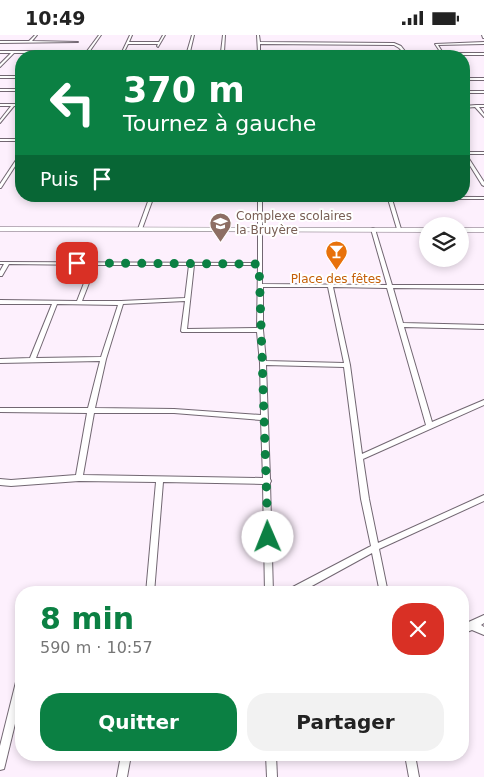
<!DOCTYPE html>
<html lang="fr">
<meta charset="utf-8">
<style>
:root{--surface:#fff;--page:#f2f2f2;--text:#222;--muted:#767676;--accent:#0b8043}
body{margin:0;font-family:"DejaVu Sans",sans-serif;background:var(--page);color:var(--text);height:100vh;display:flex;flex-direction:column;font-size:19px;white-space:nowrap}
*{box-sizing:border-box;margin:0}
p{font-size:16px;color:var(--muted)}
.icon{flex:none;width:28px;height:28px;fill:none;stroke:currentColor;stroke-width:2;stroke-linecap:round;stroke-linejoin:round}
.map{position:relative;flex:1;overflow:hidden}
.drawer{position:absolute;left:15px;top:551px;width:454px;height:175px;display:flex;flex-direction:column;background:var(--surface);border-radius:20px;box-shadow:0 2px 8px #0003}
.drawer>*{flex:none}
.hud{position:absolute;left:15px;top:15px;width:455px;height:152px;border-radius:20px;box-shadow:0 2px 8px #0003;background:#0b8043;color:#fff;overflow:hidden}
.buttons{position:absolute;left:419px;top:182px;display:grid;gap:10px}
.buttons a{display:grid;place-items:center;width:50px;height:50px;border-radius:50%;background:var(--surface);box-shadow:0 2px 8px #0003;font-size:25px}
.pin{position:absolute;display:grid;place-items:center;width:42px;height:42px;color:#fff;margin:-21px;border-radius:10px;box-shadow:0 2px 8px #0006}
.me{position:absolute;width:55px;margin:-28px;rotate:359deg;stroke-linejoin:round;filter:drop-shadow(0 0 4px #0008)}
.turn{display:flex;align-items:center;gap:18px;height:105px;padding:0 25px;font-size:22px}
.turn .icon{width:65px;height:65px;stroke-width:2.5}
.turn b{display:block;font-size:35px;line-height:42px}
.then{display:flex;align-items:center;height:48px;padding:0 25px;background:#0003;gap:10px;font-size:19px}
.round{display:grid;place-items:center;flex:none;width:52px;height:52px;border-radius:20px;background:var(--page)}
.overview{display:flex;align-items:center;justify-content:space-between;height:85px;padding:0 25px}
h1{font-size:30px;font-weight:700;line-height:38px;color:var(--accent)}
.primary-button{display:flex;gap:10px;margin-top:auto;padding:10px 25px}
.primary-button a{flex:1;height:58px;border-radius:20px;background:var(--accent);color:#fff;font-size:20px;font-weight:700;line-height:58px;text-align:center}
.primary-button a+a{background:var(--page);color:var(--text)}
.status{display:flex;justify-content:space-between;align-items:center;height:35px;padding:0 25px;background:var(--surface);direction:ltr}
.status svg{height:14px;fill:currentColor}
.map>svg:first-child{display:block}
</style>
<div class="status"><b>10:49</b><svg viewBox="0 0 49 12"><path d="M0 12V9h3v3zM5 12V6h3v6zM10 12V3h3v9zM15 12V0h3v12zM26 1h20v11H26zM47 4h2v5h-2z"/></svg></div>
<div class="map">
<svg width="484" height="742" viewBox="0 0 484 742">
<rect width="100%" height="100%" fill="#fdf0fd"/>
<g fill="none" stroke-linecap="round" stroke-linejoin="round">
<defs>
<g id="street">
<path d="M35 0H37L32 6 78 7 0 8V6H29Z"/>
<path d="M99 0H101L87 20 121 19 130 0H132L129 7H159L163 0H165L158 12 157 11 158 9H128L122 21H85L86 18H14L0 32V29L11 18H0V16H87Z"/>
<path d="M192 0H194L190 17H221L223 0H225L224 17 258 18 257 0H259L260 7 394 8 401 11 408 20 407 21 405 20 260 19V21H258V19H223L222 21 221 19H190L188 21 187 19 154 18 187 17ZM260 9 394 10 399 13 404 18H260Z"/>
<path d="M482 0H484V3H483Z"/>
<path d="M484 7V9L438 10 443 18H484V20H445V21H443L435 9Z"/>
<rect x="0" y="41" width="21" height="2"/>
<rect x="464" y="43" width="20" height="2"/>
<rect x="0" y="54" width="21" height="2"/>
<rect x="464" y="56" width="20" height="2"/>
<path d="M0 69H21V71H14L0 88V85L11 71H0Z"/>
<path d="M476 70H484V72H479L484 79V82L475 72 464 73V71Z"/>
<rect x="0" y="104" width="21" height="2"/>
<path d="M464 117H484V119H466L484 147V151L482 150 464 121Z"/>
<path d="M20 119H21V122L1 153H0V149Z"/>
<path d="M150 161H154L142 194 138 195V194Z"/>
<path d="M168 161 484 162V164H392L401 194 399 195 397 194 388 164 262 163V249L387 250 371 194 373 193 375 194 392 250H484V254L393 253 403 288 484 290V294L404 292 432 387 484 365V370L363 424 369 464 378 508 484 460V466L379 514 388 558H380L372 518 299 558H286L287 555 371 511 361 464 344 332 266 330 270 444 271 446 270 448 273 558H265L263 449 163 447 154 558H146L156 447 79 446 11 451 0 450V444L11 445 76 440 87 378 0 377V373H88L100 326 0 328V324L30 323 52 269H0V265L77 266 91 230 9 229 2 241H0V236L4 229H0V227L258 228V163L170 162ZM96 230H189L185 263 121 266H82ZM194 230H258L257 293 187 294ZM263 252H328L344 328 266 326 263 295ZM333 252 387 253 426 390 362 419 350 330ZM185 266 181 296 182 297H257L260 328 261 380 174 374 95 373 106 324 123 269ZM57 269 118 270 101 322 36 323ZM94 378H174L261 385 263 443 83 440Z"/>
<path d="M484 580V588L481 590 484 592V600L472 595 462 599V590Z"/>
<path d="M21 642V664L5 730 4 734 0 735V711L16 647 18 644Z"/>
<path d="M121 720H131L127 742H117Z"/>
<path d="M266 720H276L277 742H267Z"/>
<path d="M405 720H415L419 742H409Z"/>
</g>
<g id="secondary">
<path d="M0 192 428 193V197L0 196Z"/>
<rect x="460" y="193" width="24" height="4"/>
</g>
</defs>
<!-- street casing -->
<use href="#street" stroke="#726772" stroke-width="2"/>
<!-- secondary casing -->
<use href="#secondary" stroke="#726772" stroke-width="1"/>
<!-- street -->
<use href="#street" fill="#fff" fill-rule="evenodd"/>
<!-- secondary -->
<use href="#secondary" fill="#fff" fill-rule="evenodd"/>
</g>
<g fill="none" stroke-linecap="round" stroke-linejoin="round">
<!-- route -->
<path stroke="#0b8043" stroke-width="9" stroke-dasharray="0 16.2" d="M77 228 259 229 268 502"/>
</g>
<!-- icons -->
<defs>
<symbol id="school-pin" viewBox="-11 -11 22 30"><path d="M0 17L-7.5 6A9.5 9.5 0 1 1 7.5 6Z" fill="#8d6e63" stroke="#fff"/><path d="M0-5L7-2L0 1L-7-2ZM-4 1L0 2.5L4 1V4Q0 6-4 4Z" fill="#fff"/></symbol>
<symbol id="bar-pin" viewBox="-11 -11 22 30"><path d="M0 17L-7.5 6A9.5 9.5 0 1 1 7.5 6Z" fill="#e8710a" stroke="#fff"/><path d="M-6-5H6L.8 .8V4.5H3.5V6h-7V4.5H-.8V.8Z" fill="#fff"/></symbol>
</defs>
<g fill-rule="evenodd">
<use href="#school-pin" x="208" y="176" width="25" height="34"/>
<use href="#bar-pin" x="324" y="204" width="25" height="34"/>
</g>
<g text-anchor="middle" stroke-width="4" stroke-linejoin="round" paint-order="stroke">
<!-- far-education labels -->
<g font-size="12" fill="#785e54" stroke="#fff" text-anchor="start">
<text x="236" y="185">Complexe scolaires<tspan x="236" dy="14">la Bruyère</tspan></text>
</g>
<!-- far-food labels -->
<g font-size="12" fill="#c56008" stroke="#fff">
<text x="336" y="248">Place des fêtes</text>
</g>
</g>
</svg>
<div class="buttons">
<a><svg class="icon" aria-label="layers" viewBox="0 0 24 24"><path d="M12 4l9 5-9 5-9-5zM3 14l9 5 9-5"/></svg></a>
</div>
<div class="pin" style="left:77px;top:228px;background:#d93025"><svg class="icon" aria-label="arrive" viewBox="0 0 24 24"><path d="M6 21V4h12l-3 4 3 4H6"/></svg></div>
<svg class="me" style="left:268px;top:502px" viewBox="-20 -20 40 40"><circle r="19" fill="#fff"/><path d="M0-13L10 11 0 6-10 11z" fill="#0b8043"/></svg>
<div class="hud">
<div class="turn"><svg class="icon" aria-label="left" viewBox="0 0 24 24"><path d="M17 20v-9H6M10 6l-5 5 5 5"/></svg><div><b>370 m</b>Tournez à gauche</div></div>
<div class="then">Puis<svg class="icon" aria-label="arrive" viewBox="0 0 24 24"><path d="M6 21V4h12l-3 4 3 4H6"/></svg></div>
</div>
<section class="drawer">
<div class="overview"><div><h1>8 min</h1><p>590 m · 10:57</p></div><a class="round" style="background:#d93025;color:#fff"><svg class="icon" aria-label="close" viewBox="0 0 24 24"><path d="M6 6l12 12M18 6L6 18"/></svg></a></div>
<div class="primary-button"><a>Quitter</a><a>Partager</a></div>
</section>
</div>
